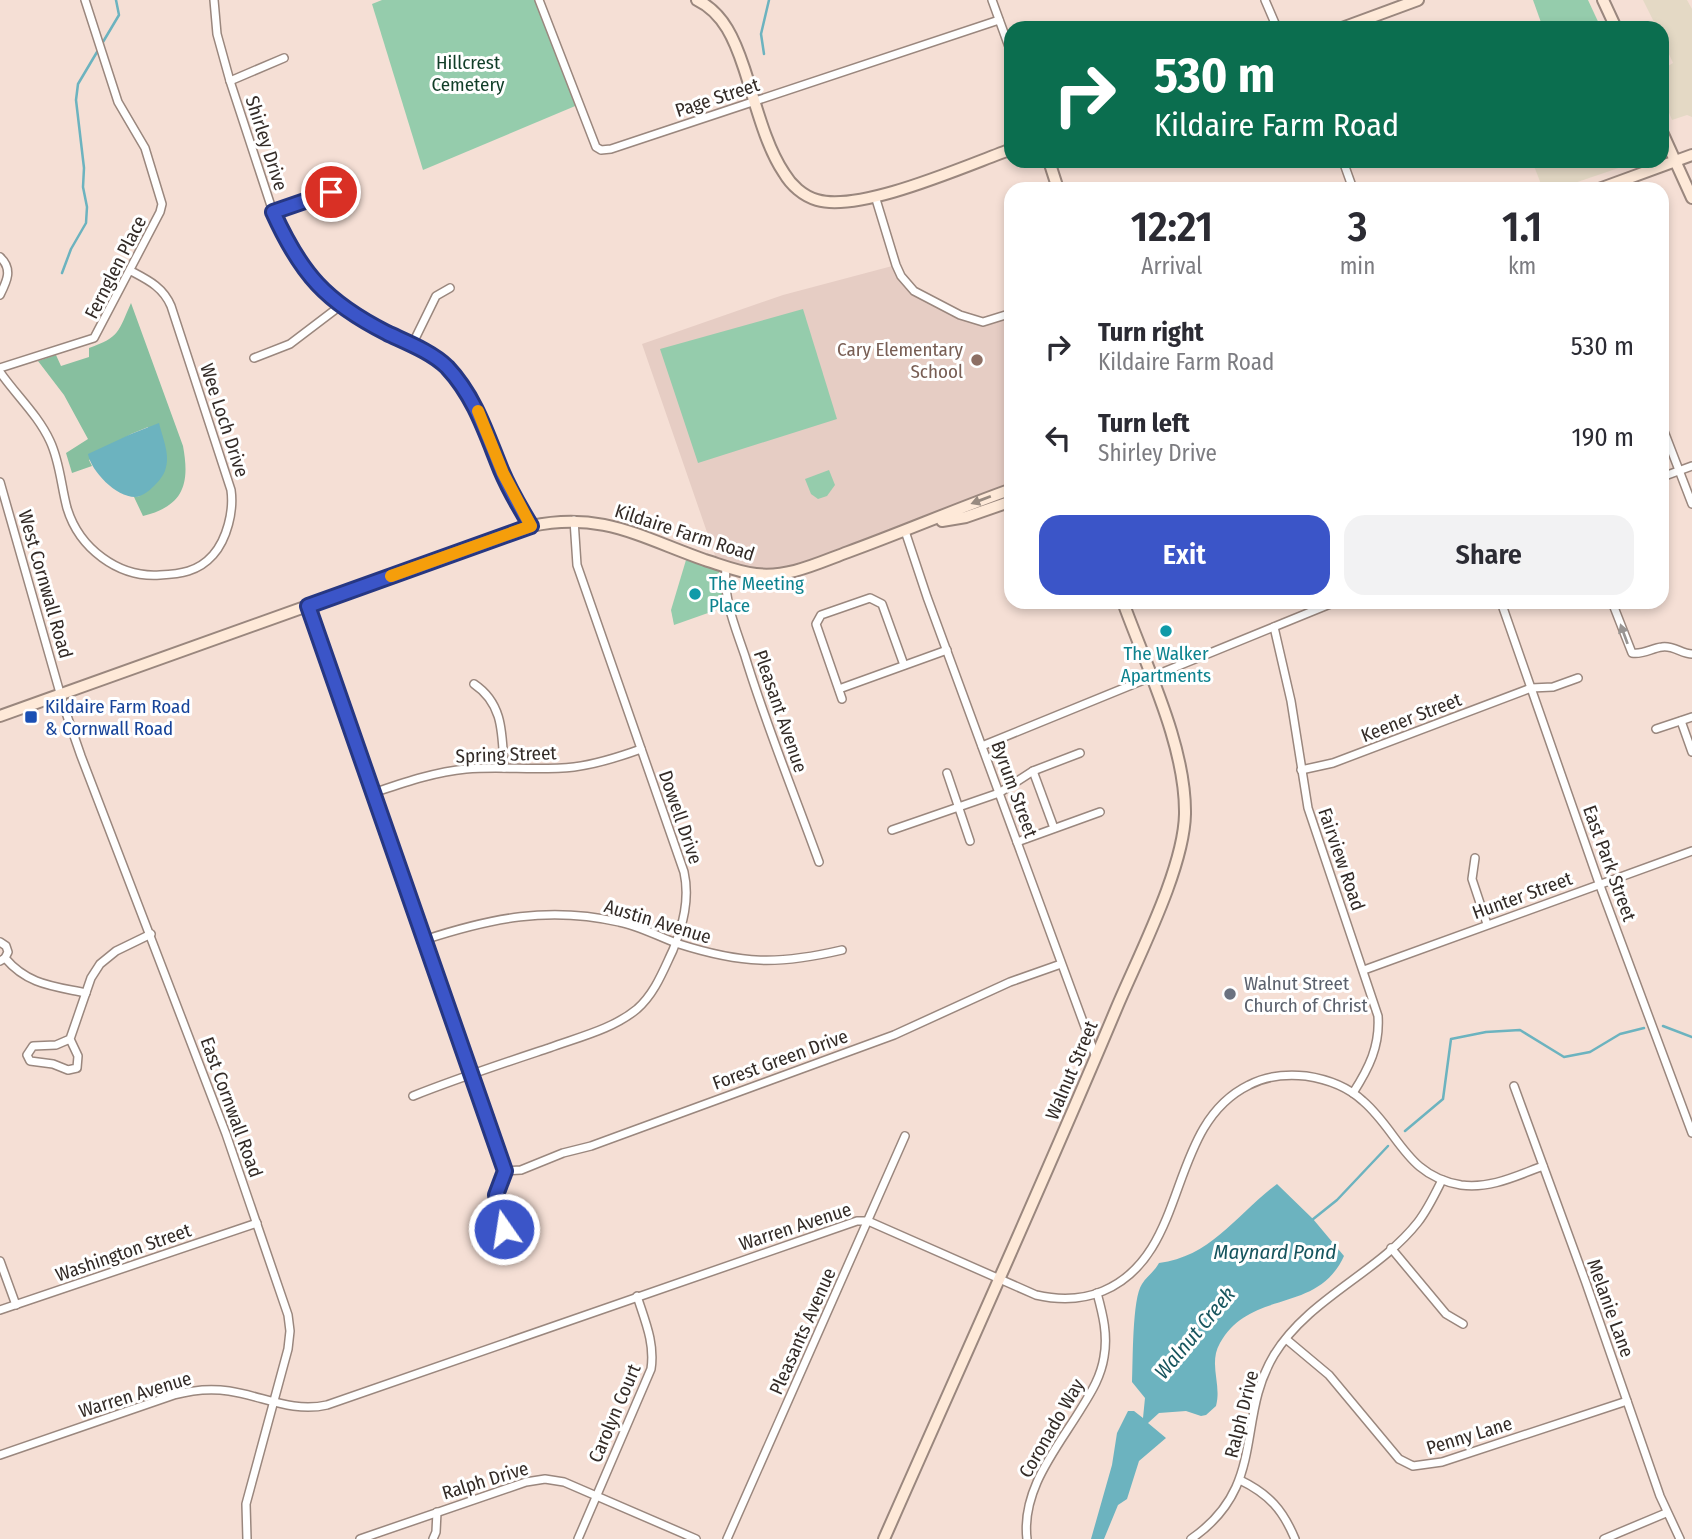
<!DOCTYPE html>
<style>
:root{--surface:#fff;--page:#f2f2f3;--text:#2b2b33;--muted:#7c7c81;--accent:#3b55c8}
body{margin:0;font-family:"Fira Sans Condensed",sans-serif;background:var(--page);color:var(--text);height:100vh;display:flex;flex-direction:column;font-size:26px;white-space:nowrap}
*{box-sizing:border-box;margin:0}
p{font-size:23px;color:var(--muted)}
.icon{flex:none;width:38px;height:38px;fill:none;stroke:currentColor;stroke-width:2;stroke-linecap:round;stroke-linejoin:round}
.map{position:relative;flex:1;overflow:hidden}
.side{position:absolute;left:1004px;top:182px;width:665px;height:427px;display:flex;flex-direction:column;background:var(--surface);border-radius:21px;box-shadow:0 4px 10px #0003}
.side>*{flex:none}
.banner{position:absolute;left:1004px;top:21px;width:665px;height:147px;border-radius:21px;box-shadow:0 4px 10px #0003;background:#0b6e4f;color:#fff;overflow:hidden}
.pin{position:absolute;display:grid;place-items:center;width:60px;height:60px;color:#fff;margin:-30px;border:4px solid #fff;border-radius:50%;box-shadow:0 2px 7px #0007}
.me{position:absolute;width:77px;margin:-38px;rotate:347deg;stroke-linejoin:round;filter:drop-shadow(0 0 5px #0008)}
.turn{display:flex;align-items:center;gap:24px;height:147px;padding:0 35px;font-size:32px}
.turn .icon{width:91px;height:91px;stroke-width:2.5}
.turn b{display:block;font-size:49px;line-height:60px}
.eta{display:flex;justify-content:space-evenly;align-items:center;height:119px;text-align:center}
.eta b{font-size:42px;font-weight:600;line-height:49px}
.primary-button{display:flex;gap:14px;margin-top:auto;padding:14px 35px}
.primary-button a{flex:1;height:80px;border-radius:21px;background:var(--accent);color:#fff;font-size:28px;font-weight:600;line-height:80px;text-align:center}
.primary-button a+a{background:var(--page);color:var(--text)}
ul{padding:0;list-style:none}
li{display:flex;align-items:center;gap:21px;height:91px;padding:0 35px}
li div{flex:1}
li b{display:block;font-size:26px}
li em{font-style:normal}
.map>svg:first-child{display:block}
</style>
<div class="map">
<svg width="1692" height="1539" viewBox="0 0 1692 1539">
<rect width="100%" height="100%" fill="#f5dfd5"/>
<!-- commercial -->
<g fill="#e4d9c5">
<path d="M1643 0H1687L1692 9V117L1687 115 1672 120 1663 98V69L1673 63 1663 41 1662 28H1657Z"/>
<path d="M1532 161H1639L1557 189H1543Z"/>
</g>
<!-- education -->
<path fill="#e6cdc4" d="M896 265 909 286 978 321 1011 313V493L779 574 718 564 642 344 783 295Z"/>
<!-- green -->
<g fill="#95ccac">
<path d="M382 0H542L580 104 423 170 372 4Z"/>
<path d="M1533 0H1588L1601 28H1543Z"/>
<path d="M803 309 837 419 698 463 660 349Z"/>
<path d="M829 470 835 485 827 496 818 499 811 494 805 479Z"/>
<path d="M686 560 719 571 725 607 674 625 671 610Z"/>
</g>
<!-- forest -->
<path fill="#87bf9f" d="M131 303 183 446C190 484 184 506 143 516L134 497 140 496 148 427 131 434 89 460 92 466 72 473 66 453 88 439 64 395 38 361 56 355 61 366 89 357V348C120 337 118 332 131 303Z"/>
<!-- water -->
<g fill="#6cb3bf">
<path d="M159 423C162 436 170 454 166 467 165 474 159 481 154 486 150 490 142 497 135 497 116 497 91 471 88 454L131 434Z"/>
<path d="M1277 1184 1313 1219 1344 1256C1317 1315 1251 1288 1220 1343 1208 1364 1222 1384 1216 1406L1206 1415 1201 1416 1186 1411 1159 1413 1148 1423 1166 1438 1139 1461 1127 1499 1118 1505 1104 1539H1091L1112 1465 1117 1433 1128 1411H1134L1143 1418 1145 1398 1132 1382C1133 1363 1132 1298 1142 1284 1147 1276 1154 1272 1159 1263 1211 1257 1237 1214 1277 1184Z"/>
</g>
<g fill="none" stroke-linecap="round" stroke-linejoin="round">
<!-- stream -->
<g stroke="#6cb3bf" stroke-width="2.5">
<path d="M764 54 761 34 769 0"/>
<path d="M62 273 71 249 86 223 87 207 83 187 84 168 76 100 78 84 119 15 116 0"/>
<path d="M1663 1026 1692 1037"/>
<path d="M1405 1131 1443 1099 1451 1039 1486 1032 1520 1030 1564 1057 1590 1052 1620 1034 1644 1028"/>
<path d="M1312 1220 1337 1200 1388 1146"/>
</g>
<defs>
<g id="street">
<path d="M214 0 217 34 230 81 273 212 289 246 317 284 340 306 444 364 464 386 479 412 503 473 531 526"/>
<path d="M539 0 596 147 601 150 611 149 999 20"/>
<path d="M992 0 1012 55"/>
<path d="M1265 0 1277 28"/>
<path d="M230 81 284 58"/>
<path d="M1343 161 1353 189"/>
<path d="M875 196 896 265 901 276 914 291 960 315 983 322 1012 313"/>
<path d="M273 212 331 193"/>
<path d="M0 257C13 269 7 281 0 295"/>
<path d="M412 345 436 296 450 288"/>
<path d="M254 358 290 344 340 306"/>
<path d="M0 368 94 338 160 212 162 204 145 148 118 102 85 0"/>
<path d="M0 372C16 395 38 415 50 441 60 462 61 486 67 508 79 548 118 578 160 575 180 574 198 572 213 555 227 539 234 511 231 490L171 306C163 287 148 280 131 271"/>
<path d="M1662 426 1692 504"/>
<path d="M1662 477 1692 466"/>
<path d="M0 482 64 707 81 756 226 1134 288 1315 290 1331 288 1349 246 1504 247 1539"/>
<path d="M905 531 927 597 1096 1057"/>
<path d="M726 568C723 600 735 626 745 656 766 725 794 793 819 862"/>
<path d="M1501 602 1599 883 1692 1133"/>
<path d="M1612 602 1632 653C1643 655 1652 648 1662 647 1673 645 1682 654 1692 654"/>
<path d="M308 606 505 1171 496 1195 504 1229"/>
<path d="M1274 627 1291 701 1308 808 1378 1016C1380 1046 1369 1068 1353 1093"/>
<path d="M474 684C504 704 502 735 504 768"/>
<path d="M839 689 947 650"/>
<path d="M842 699 816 624 821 615 870 598 882 604 904 665"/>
<path d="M1681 721 1692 752"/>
<path d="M1656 729 1692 717"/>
<path d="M982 746 1335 602"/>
<path d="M1301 770 1333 763 1531 688 1553 687 1578 678"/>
<path d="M1033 771 1054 828"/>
<path d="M947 773 970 841"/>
<path d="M373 793C403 783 434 772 466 769 502 766 538 771 574 767 597 764 619 757 641 749"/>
<path d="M892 830 999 793 1033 771 1080 753"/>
<path d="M1017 842 1100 812"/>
<path d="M1475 858 1472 879 1487 924"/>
<path d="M424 940C491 918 549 906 619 922 640 926 659 937 679 944 742 964 778 965 842 950"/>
<path d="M0 942 6 946 8 952 5 958 0 961"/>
<path d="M5 958C28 985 53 986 86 993"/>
<path d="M1364 970 1692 851"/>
<path d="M70 1039 56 1045 33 1046 27 1055 30 1061 53 1064 68 1070 77 1068 78 1056 70 1039 91 978 100 964 116 951 151 934"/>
<path d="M1514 1086 1586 1283 1660 1496 1680 1539"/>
<path d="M413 1096C458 1078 504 1063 549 1048 579 1037 613 1029 637 1009 655 993 663 971 673 950 683 925 690 899 684 872L577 565 574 520"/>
<path d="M505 1171 521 1170 563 1153 591 1146 894 1035 1010 982 1061 964"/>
<path d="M1391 1248 1446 1314 1463 1324"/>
<path d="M0 1261 16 1305"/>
<path d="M0 1310 257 1223"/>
<path d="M1286 1339 1329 1375 1399 1459 1413 1466 1442 1462 1627 1401"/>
<path d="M0 1455 174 1395C192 1390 210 1388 229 1391 263 1396 292 1413 327 1405L857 1221H868L1036 1295C1058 1300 1082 1300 1103 1291 1191 1254 1165 1126 1249 1085 1266 1076 1287 1074 1306 1076 1326 1079 1348 1087 1363 1101 1399 1132 1406 1176 1461 1185 1490 1189 1516 1176 1543 1166"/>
<path d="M1240 1480C1269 1494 1283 1510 1295 1539"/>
<path d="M360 1539 526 1482 545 1479 564 1482 696 1539"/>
<path d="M433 1539 436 1532 437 1512"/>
<path d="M578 1539 651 1369C655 1343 645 1321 637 1296"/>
<path d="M727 1539 905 1136"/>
<path d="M1027 1539C1021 1489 1058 1447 1082 1407 1092 1391 1101 1376 1104 1357 1108 1335 1103 1315 1097 1293"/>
<path d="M1191 1539C1268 1486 1235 1420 1274 1355 1309 1298 1378 1273 1418 1222 1428 1209 1435 1194 1442 1180"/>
<path d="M1604 1539 1666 1513"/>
</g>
<g id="secondary">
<path d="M697 0C724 13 735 41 744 68 755 101 765 145 784 173 791 185 803 196 817 200 861 213 967 165 1012 149"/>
<path d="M1603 0 1616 28"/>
<path d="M1342 28 1418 0"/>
<path d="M1662 132 1692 198"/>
<path d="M1049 161 1058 189"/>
<path d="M1599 189 1692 155"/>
<path d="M942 521 966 517 1012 501"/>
<path d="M0 716 531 526C601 511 640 537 705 560 721 565 738 572 756 574 788 578 818 563 848 552 903 532 956 509 1012 489"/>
<path d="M884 1539C962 1362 1042 1186 1117 1007 1139 955 1184 868 1185 814 1186 746 1146 666 1123 602"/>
</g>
</defs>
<!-- street casing -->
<use href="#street" stroke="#9a877e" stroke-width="10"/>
<!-- secondary casing -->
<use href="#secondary" stroke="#9a877e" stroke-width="14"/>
<!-- street -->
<use href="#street" stroke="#fff" stroke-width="7"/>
<!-- secondary -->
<use href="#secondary" stroke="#fee9d8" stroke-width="10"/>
</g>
<!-- one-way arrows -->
<defs><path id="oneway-solid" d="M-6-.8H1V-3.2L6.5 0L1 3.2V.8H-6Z" transform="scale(1.75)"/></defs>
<use fill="#988a80" href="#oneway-solid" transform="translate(981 500) rotate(159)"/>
<use fill="#999593" href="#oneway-solid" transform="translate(1624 634) rotate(-110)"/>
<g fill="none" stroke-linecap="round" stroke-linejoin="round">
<defs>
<path id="route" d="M331 192 273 212C301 274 326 302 387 333 406 342 432 352 447 367 475 397 486 433 501 470 509 489 520 508 531 526L308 606 505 1171 496 1195 504 1229"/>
</defs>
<!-- route casing -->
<use href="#route" stroke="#263782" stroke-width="18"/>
<!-- route -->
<use href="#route" stroke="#3b55c8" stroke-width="12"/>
<!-- slow -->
<path stroke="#f59e0b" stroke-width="12" d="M391 576 531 526 503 473 478 411"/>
</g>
<!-- markers -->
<circle fill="#8d6e63" stroke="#fff" stroke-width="2.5" cx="977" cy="360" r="7"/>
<g fill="#0f9aa8" stroke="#fff" stroke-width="2.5">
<circle cx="695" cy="594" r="7"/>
<circle cx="1166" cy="631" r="7"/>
</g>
<rect fill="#1a4fb4" stroke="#fff" stroke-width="2.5" x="24" y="710" width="14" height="14" rx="3.5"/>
<circle fill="#6b7280" stroke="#fff" stroke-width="2.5" cx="1230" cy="994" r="7"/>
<g text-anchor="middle" stroke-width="6" stroke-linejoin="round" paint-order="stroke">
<!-- park labels -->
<g font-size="19" fill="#113e28" stroke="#fff">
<text x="468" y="69">Hillcrest<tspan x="468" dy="22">Cemetery</tspan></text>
</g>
<!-- street labels -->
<g font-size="19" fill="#332b27" stroke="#fff">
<text transform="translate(717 97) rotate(-18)" y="7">Page Street</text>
<text transform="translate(267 143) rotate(72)" y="7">Shirley Drive</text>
<text transform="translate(115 267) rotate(-63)" y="7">Fernglen Place</text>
<text transform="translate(225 420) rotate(72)" y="7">Wee Loch Drive</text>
<text transform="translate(685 532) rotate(18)" y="7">Kildaire Farm Road</text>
<text transform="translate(46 584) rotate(74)" y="7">West Cornwall Road</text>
<text transform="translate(781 711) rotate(71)" y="7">Pleasant Avenue</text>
<text transform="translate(1411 717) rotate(-21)" y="7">Keener Street</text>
<text transform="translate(506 754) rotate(-2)" y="7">Spring Street</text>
<text transform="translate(1015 789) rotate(70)" y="7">Byrum Street</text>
<text transform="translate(681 817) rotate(71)" y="7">Dowell Drive</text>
<text transform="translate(1342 859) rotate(71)" y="7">Fairview Road</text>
<text transform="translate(1610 863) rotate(70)" y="7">East Park Street</text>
<text transform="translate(1522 895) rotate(-20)" y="7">Hunter Street</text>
<text transform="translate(658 921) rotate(17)" y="7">Austin Avenue</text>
<text transform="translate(780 1059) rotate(-20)" y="7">Forest Green Drive</text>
<text transform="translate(1071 1070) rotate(-67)" y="7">Walnut Street</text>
<text transform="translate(232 1107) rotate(70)" y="7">East Cornwall Road</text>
<text transform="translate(795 1226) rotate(-18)" y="7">Warren Avenue</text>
<text transform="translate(123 1252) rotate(-19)" y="7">Washington Street</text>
<text transform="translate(1611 1308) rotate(70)" y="7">Melanie Lane</text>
<text transform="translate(802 1331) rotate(-66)" y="7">Pleasants Avenue</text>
<text transform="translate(135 1394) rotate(-17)" y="7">Warren Avenue</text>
<text transform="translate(614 1413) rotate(-67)" y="7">Carolyn Court</text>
<text transform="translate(1241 1414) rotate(-76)" y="7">Ralph Drive</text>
<text transform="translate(1051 1428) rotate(-60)" y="7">Coronado Way</text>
<text transform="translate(1469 1435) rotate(-17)" y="7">Penny Lane</text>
<text transform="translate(485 1480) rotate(-17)" y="7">Ralph Drive</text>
</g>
<!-- education labels -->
<g font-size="19" fill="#785e54" stroke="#fff" text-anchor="end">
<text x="963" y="356">Cary Elementary<tspan x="963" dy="22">School</tspan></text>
</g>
<!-- culture labels -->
<g font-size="19" fill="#0d838f" stroke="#fff" text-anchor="start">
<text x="709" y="590">The Meeting<tspan x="709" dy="22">Place</tspan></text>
<text x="1166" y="660" text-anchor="middle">The Walker<tspan x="1166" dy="22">Apartments</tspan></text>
</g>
<!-- transit labels -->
<g font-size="19" fill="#164399" stroke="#fff" text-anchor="start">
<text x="45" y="713">Kildaire Farm Road<tspan x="45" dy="22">&amp; Cornwall Road</tspan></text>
</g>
<!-- worship labels -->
<g font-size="19" fill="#5b616d" stroke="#fff" text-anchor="start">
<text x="1244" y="990">Walnut Street<tspan x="1244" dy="22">Church of Christ</tspan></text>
</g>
<!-- water labels -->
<g font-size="21" font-style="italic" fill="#17555e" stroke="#fff">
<text x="1275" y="1259">Maynard Pond</text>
<text transform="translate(1195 1333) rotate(-50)" y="7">Walnut Creek</text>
</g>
</g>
</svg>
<div class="pin" style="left:331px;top:192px;background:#d93025"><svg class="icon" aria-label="arrive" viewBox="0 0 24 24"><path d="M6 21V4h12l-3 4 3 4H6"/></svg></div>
<svg class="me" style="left:504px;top:1229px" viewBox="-20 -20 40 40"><circle r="17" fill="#3b55c8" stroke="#fff" stroke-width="3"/><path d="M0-11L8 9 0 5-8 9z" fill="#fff"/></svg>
<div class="banner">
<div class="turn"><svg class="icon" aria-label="right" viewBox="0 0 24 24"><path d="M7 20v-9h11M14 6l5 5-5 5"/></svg><div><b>530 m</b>Kildaire Farm Road</div></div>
</div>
<section class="side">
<div class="eta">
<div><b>12:21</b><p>Arrival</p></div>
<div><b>3</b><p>min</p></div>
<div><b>1.1</b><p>km</p></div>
</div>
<ul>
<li><svg class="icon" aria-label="right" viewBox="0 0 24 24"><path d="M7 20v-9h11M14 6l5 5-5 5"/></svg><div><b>Turn right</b><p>Kildaire Farm Road</p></div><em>530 m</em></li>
<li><svg class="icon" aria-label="left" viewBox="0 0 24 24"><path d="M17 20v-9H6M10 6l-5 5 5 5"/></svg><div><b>Turn left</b><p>Shirley Drive</p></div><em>190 m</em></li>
</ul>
<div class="primary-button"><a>Exit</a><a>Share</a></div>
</section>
</div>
